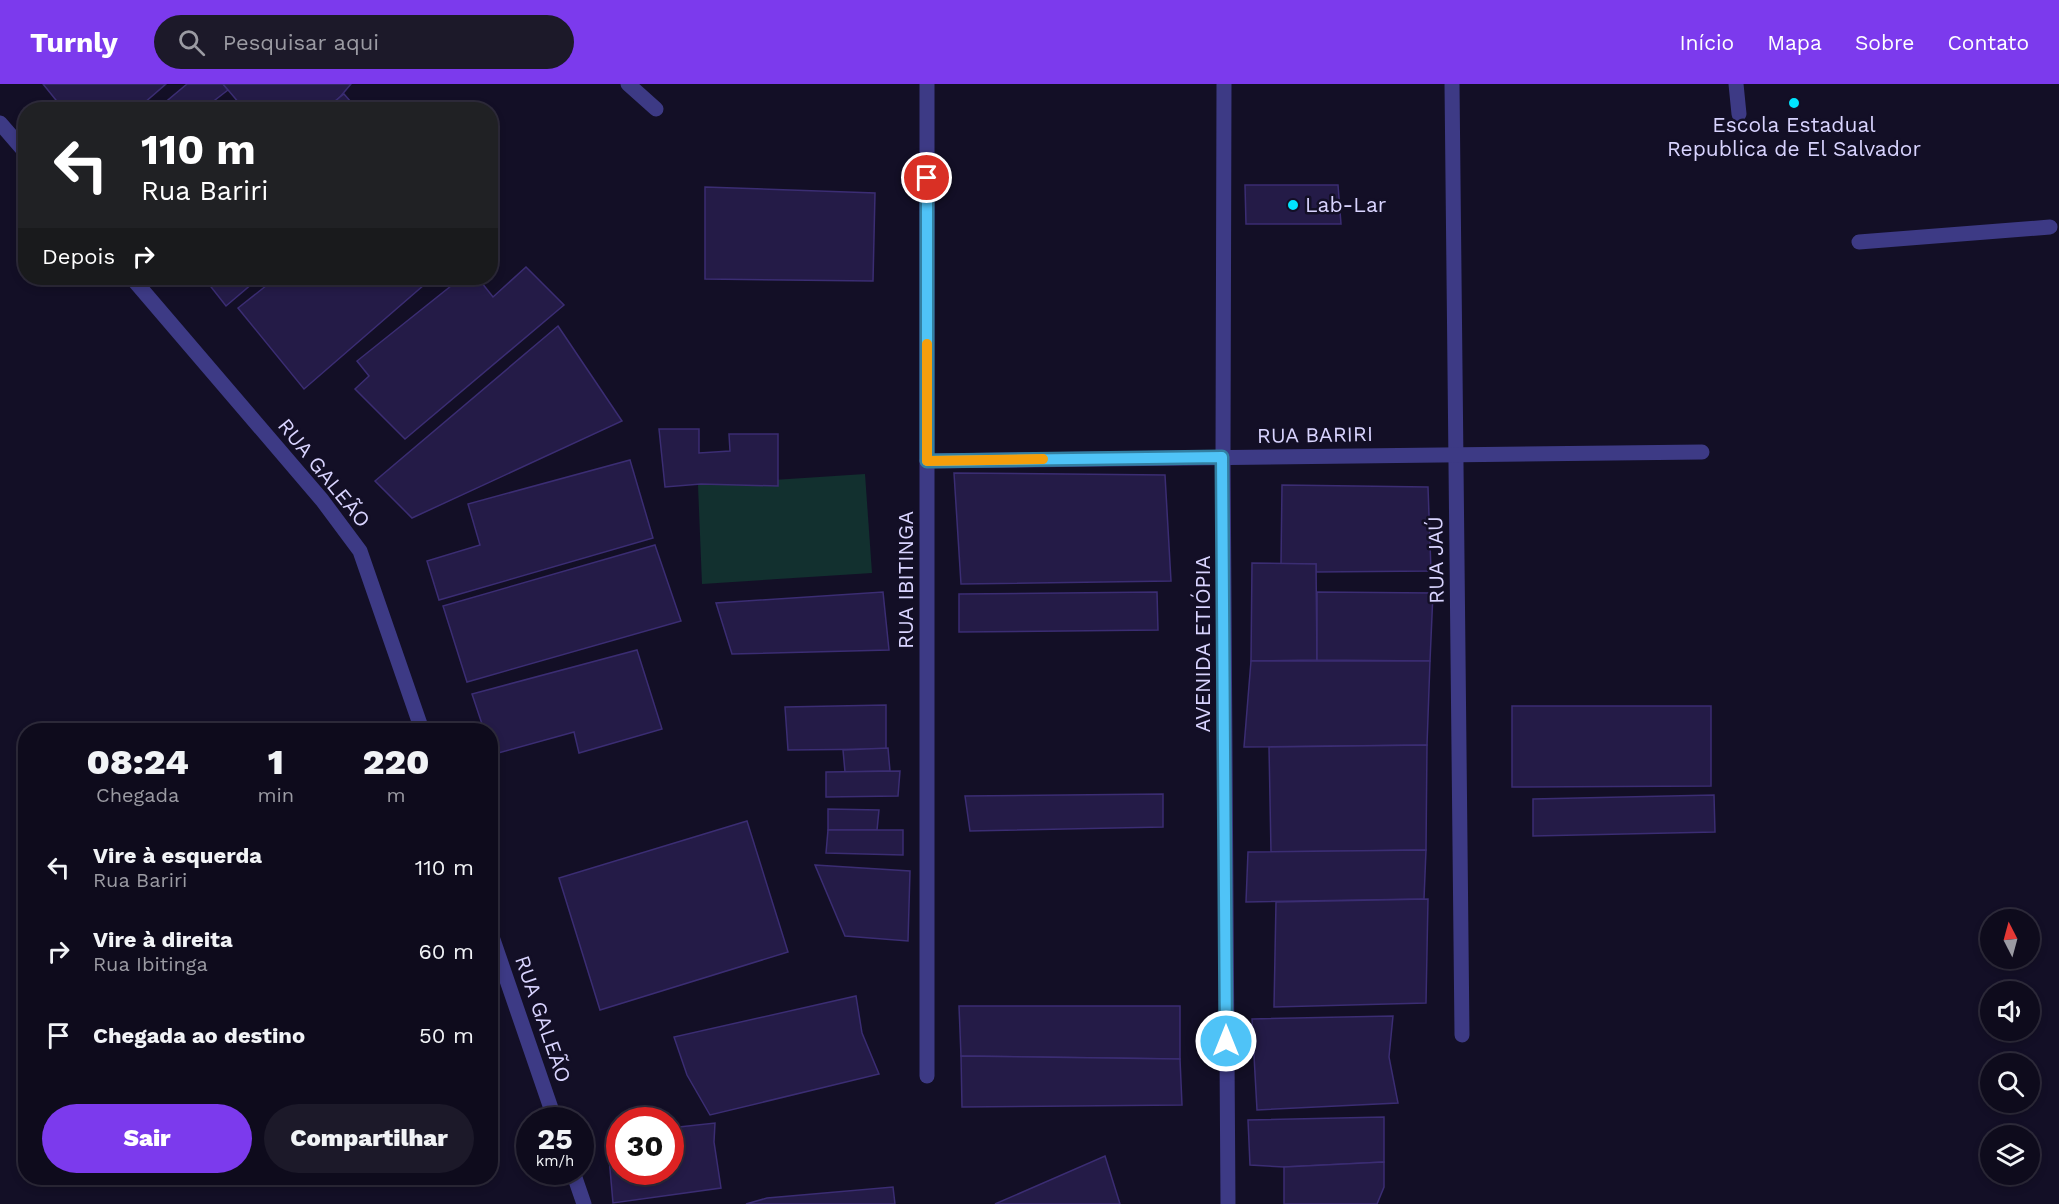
<!DOCTYPE html>
<html lang="pt">
<meta charset="utf-8">
<style>
:root{--surface:#0e0b1c;--page:#1c1929;--text:#f1f3f6;--muted:#9b9ba3;--line:#2e2b3b;--accent:#7c3aed}
body{margin:0;font-family:"Work Sans",sans-serif;background:var(--page);color:var(--text);height:100vh;display:flex;flex-direction:column;font-size:22px;white-space:nowrap}
*{box-sizing:border-box;margin:0}
p{font-size:20px;color:var(--muted)}
.icon{flex:none;width:33px;height:33px;fill:none;stroke:currentColor;stroke-width:2;stroke-linecap:round;stroke-linejoin:round}
.map{position:relative;flex:1;overflow:hidden}
.sheet{position:absolute;left:18px;top:639px;width:480px;height:462px;display:flex;flex-direction:column;background:var(--surface);border-radius:24px;box-shadow:0 3px 9px #0003,0 0 0 2px var(--line)}
.sheet>*{flex:none}
.guide{position:absolute;left:18px;top:18px;width:480px;height:183px;border-radius:24px;box-shadow:0 3px 9px #0003,0 0 0 2px var(--line);background:#202124;color:#fff;overflow:hidden}
.needle{width:39px;rotate:354deg}
.tools{position:absolute;left:1980px;top:825px;display:grid;gap:12px}
.tools a{display:grid;place-items:center;width:60px;height:60px;border-radius:50%;background:var(--surface);box-shadow:0 3px 9px #0003,0 0 0 2px var(--line);font-size:30px}
.speed{position:absolute;left:516px;top:1023px;display:flex;gap:12px;font-size:30px;font-weight:700;text-align:center}
.speed>*{display:grid;place-content:center;width:78px;height:78px;border-radius:50%;background:var(--surface);box-shadow:0 3px 9px #0003,0 0 0 2px var(--line);line-height:1}
.speed small{font-size:15px;font-weight:400}
.speed .limit{border:9px solid #d22;background:#fff;color:#111}
.pin{position:absolute;display:grid;place-items:center;width:51px;height:51px;color:#fff;margin:-26px;border:3px solid #fff;border-radius:50%;box-shadow:0 2px 6px #0007}
.me{position:absolute;width:66px;margin:-33px;rotate:0deg;stroke-linejoin:round;filter:drop-shadow(0 0 4px #0008)}
.turn{display:flex;align-items:center;gap:21px;height:126px;padding:0 24px;font-size:27px}
.turn .icon{width:78px;height:78px;stroke-width:2.5}
.turn b{display:block;font-size:42px;line-height:51px}
.then{display:flex;align-items:center;height:57px;padding:0 24px;background:#0003;gap:12px;font-size:22px}
.eta{display:flex;justify-content:space-evenly;align-items:center;height:102px;text-align:center}
.eta b{font-size:36px;font-weight:800;line-height:42px}
.cta{display:flex;gap:12px;margin-top:auto;padding:12px 24px}
.cta a{flex:1;height:69px;border-radius:36px;background:var(--accent);color:#fff;font-size:24px;font-weight:800;line-height:69px;text-align:center}
.cta a+a{background:var(--page);color:var(--text)}
ul{padding:0;list-style:none}
li{display:flex;align-items:center;gap:18px;height:84px;padding:0 24px}
li div{flex:1}
li b{display:block;font-size:22px}
li em{font-style:normal}
header{display:flex;align-items:center;gap:36px;box-sizing:border-box;height:84px;padding:0 30px;background:var(--accent);color:#fff}
header strong{font-size:28px}
nav{display:flex;gap:33px;margin-inline-start:auto;font-size:21px}
.search{width:420px;height:54px;background:var(--page);display:flex;align-items:center;gap:15px;box-sizing:border-box;padding:0 21px;border-radius:33px;color:var(--muted);font-size:22px}
.map>svg:first-child{display:block}
</style>
<header>
<strong>Turnly</strong>
<div class="search"><svg class="icon" aria-label="search" viewBox="0 0 24 24"><circle cx="10" cy="10" r="6"/><path d="M15 15l6 6"/></svg>Pesquisar aqui</div>
<nav><a>Início</a><a>Mapa</a><a>Sobre</a><a>Contato</a></nav>
</header>
<div class="map">
<svg width="2059" height="1120" viewBox="0 0 2059 1120">
<rect width="100%" height="100%" fill="#130f26"/>
<!-- green -->
<path fill="#12302f" d="M865 390 872 489 702 500 698 401Z"/>
<!-- building -->
<g fill="#241b47" stroke="#3b2d73" stroke-width="1.5">
<path d="M43 0H166L136 26H64Z"/>
<path d="M187 0H223L228 6 202 26H156Z"/>
<path d="M223 0H351L340 13 324 26H245Z"/>
<path d="M344 10 358 26H325L340 13Z"/>
<path d="M1245 101H1338L1341 140H1246Z"/>
<path d="M705 103 875 109 873 197 705 195Z"/>
<path d="M526 183 564 221 405 355 355 305 369 292 357 277 461 194H478L493 213Z"/>
<path d="M204 194H259L226 222Z"/>
<path d="M276 194H432L304 305 238 224Z"/>
<path d="M558 242 622 337 412 434 375 397Z"/>
<path d="M659 345H699V369L730 367 729 350H778V402L701 400 665 403Z"/>
<path d="M630 376 653 454 439 516 427 477 480 461 468 420Z"/>
<path d="M954 389 1165 391 1171 497 961 500Z"/>
<path d="M1282 401 1428 403 1431 487 1316 488V480H1281Z"/>
<path d="M655 461 681 537 467 598 443 522Z"/>
<path d="M1252 479 1316 480 1317 576 1251 577Z"/>
<path d="M883 508 889 566 732 570 716 519Z"/>
<path d="M1157 508 1158 546 959 548V510Z"/>
<path d="M1317 508 1433 509 1430 577 1317 576Z"/>
<path d="M637 566 662 645 579 669 574 648 491 671 490 646H484L472 610Z"/>
<path d="M1251 577H1430L1427 661 1244 663Z"/>
<path d="M886 621V665L788 666 785 623Z"/>
<path d="M1512 622H1711V702L1512 703Z"/>
<path d="M1427 661 1426 766 1271 768 1269 663Z"/>
<path d="M888 664 890 687 845 688 843 666Z"/>
<path d="M900 687 898 712 826 713V688Z"/>
<path d="M1163 710V743L970 747 965 712Z"/>
<path d="M1714 711 1715 748 1533 752V715Z"/>
<path d="M828 725 879 726 877 746H828Z"/>
<path d="M747 737 788 868 600 926 559 794Z"/>
<path d="M828 746H903V771L826 769Z"/>
<path d="M1426 766 1424 815 1246 818 1248 768Z"/>
<path d="M815 781 910 787 908 857 845 852Z"/>
<path d="M1428 815 1426 919 1274 923 1276 818Z"/>
<path d="M856 912 862 949 879 990 710 1031 687 991 674 953Z"/>
<path d="M959 922H1180V975L961 972Z"/>
<path d="M1393 932 1389 973 1398 1019 1257 1026 1252 935Z"/>
<path d="M961 972 1180 975 1182 1021 962 1023Z"/>
<path d="M1384 1033V1078L1284 1083 1250 1081 1248 1036Z"/>
<path d="M715 1039 714 1058 721 1104 613 1119 607 1051 620 1050V1088H670V1044Z"/>
<path d="M1105 1072 1120 1120H995Z"/>
<path d="M1384 1078V1103L1377 1120H1284V1083Z"/>
<path d="M893 1103 895 1120H746L767 1114Z"/>
</g>
<g fill="none" stroke-linecap="round" stroke-linejoin="round">
<!-- lane -->
<g stroke="#3d3a85" stroke-width="15">
<path d="M628 0 656 25"/>
<path d="M1859 158 2050 143"/>
</g>
<!-- street -->
<g stroke="#3d3a85" stroke-width="15">
<path d="M1224 0 1223 373 1228 1120"/>
<path d="M1452 0 1462 951"/>
<path d="M1736 0 1739 30"/>
<path d="M0 39 26 69"/>
<path d="M132 194 322 416 360 467 422 646"/>
<path d="M927 377 1702 368"/>
<path d="M490 847 555 1036"/>
<path d="M927 992V0"/>
<path d="M573 1088 584 1120"/>
</g>
</g>
<g fill="none" stroke-linecap="round" stroke-linejoin="round">
<defs>
<path id="route" d="M927 94V377L1222 373 1226 957"/>
</defs>
<!-- route casing -->
<use href="#route" stroke="#337fa1" stroke-width="15"/>
<!-- route -->
<use href="#route" stroke="#4fc3f7" stroke-width="10"/>
<!-- slow -->
<path stroke="#f59e0b" stroke-width="10" d="M927 260V377L1043 375"/>
</g>
<!-- markers -->
<g fill="#00e5ff" stroke="#130f26" stroke-width="2">
<circle cx="1794" cy="19" r="6"/>
<circle cx="1293" cy="121" r="6"/>
</g>
<g text-anchor="middle" stroke-width="5" stroke-linejoin="round" paint-order="stroke">
<!-- poi labels -->
<g font-size="21" fill="#d9d4ff" stroke="#130f26">
<text x="1794" y="48">Escola Estadual<tspan x="1794" dy="24">Republica de El Salvador</tspan></text>
<text x="1305" y="128" text-anchor="start">Lab-Lar</text>
</g>
<!-- street labels -->
<g font-size="21" fill="#d9d4ff" stroke="#130f26">
<text transform="translate(1315 351) rotate(-1)" y="7">RUA BARIRI</text>
<text transform="translate(324 389) rotate(51)" y="7">RUA GALEÃO</text>
<text transform="translate(1436 476) rotate(-91)" y="7">RUA JAÚ</text>
<text transform="translate(906 496) rotate(-90)" y="7">RUA IBITINGA</text>
<text transform="translate(1203 560) rotate(-90)" y="7">AVENIDA ETIÓPIA</text>
<text transform="translate(543 935) rotate(71)" y="7">RUA GALEÃO</text>
</g>
</g>
</svg>
<div class="tools">
<a><svg class="needle" viewBox="-14 -14 28 28"><path d="M0-13l5 13h-10z" fill="#e53935"/><path d="M0 13l5-13h-10z" fill="#9b9ba3"/></svg></a>
<a><svg class="icon" aria-label="sound" viewBox="0 0 24 24"><path d="M4 9h4l5-4v14l-5-4H4zM17 9q2 3 0 6"/></svg></a>
<a><svg class="icon" aria-label="search" viewBox="0 0 24 24"><circle cx="10" cy="10" r="6"/><path d="M15 15l6 6"/></svg></a>
<a><svg class="icon" aria-label="layers" viewBox="0 0 24 24"><path d="M12 4l9 5-9 5-9-5zM3 14l9 5 9-5"/></svg></a>
</div>
<div class="speed"><div>25<small>km/h</small></div><div class="limit">30</div></div>
<div class="pin" style="left:927px;top:94px;background:#d93025"><svg class="icon" aria-label="arrive" viewBox="0 0 24 24"><path d="M6 21V4h12l-3 4 3 4H6"/></svg></div>
<svg class="me" style="left:1226px;top:957px" viewBox="-20 -20 40 40"><circle r="17" fill="#4fc3f7" stroke="#fff" stroke-width="3"/><path d="M0-11L8 9 0 5-8 9z" fill="#fff"/></svg>
<div class="guide">
<div class="turn"><svg class="icon" aria-label="left" viewBox="0 0 24 24"><path d="M17 20v-9H6M10 6l-5 5 5 5"/></svg><div><b>110 m</b>Rua Bariri</div></div>
<div class="then">Depois<svg class="icon" aria-label="right" viewBox="0 0 24 24"><path d="M7 20v-9h11M14 6l5 5-5 5"/></svg></div>
</div>
<section class="sheet">
<div class="eta">
<div><b>08:24</b><p>Chegada</p></div>
<div><b>1</b><p>min</p></div>
<div><b>220</b><p>m</p></div>
</div>
<ul>
<li><svg class="icon" aria-label="left" viewBox="0 0 24 24"><path d="M17 20v-9H6M10 6l-5 5 5 5"/></svg><div><b>Vire à esquerda</b><p>Rua Bariri</p></div><em>110 m</em></li>
<li><svg class="icon" aria-label="right" viewBox="0 0 24 24"><path d="M7 20v-9h11M14 6l5 5-5 5"/></svg><div><b>Vire à direita</b><p>Rua Ibitinga</p></div><em>60 m</em></li>
<li><svg class="icon" aria-label="arrive" viewBox="0 0 24 24"><path d="M6 21V4h12l-3 4 3 4H6"/></svg><div><b>Chegada ao destino</b></div><em>50 m</em></li>
</ul>
<div class="cta"><a>Sair</a><a>Compartilhar</a></div>
</section>
</div>
